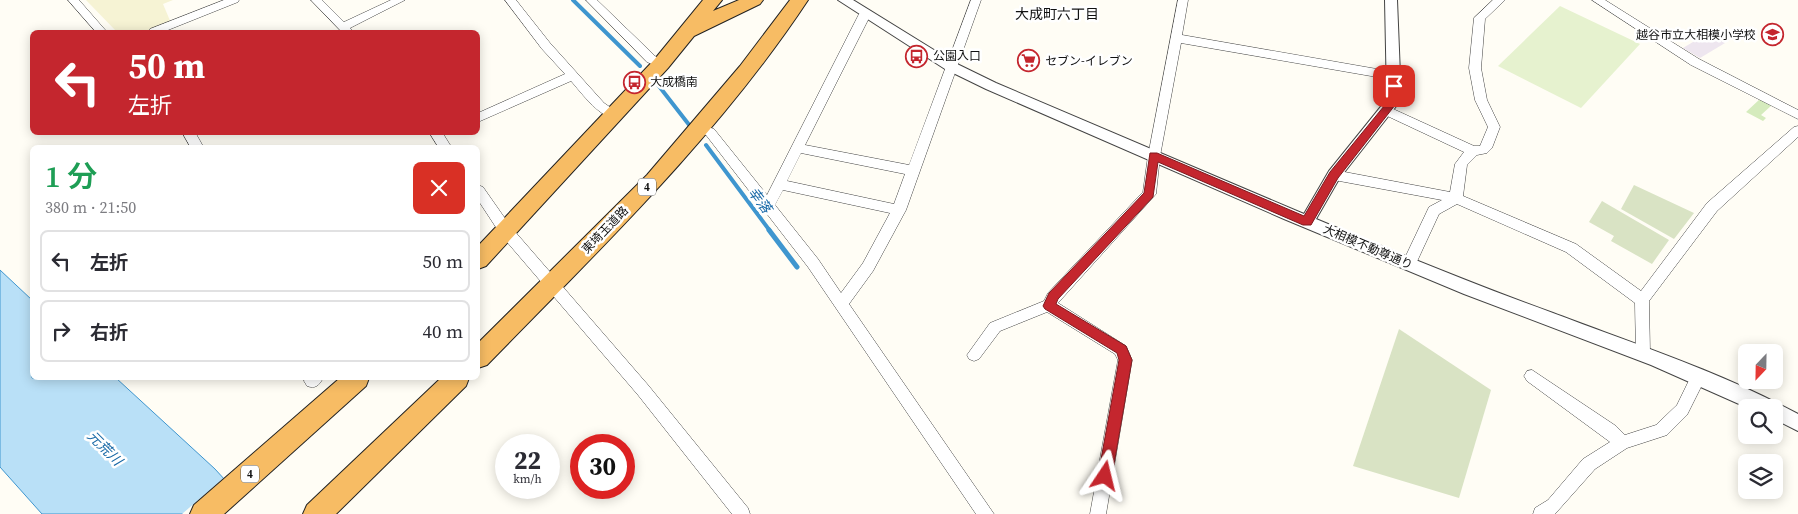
<!DOCTYPE html>
<html lang="ja">
<meta charset="utf-8">
<style>
:root{--surface:#fff;--page:#f2f2f3;--text:#2b2b33;--muted:#7c7c81;--line:#e1e1e2}
body{margin:0;font-family:"Source Serif 4","Noto Sans JP",serif;background:var(--page);color:var(--text);height:100vh;display:flex;flex-direction:column;font-size:19px;white-space:nowrap}
*{box-sizing:border-box;margin:0}
p{font-size:16px;color:var(--muted)}
.icon{flex:none;width:28px;height:28px;fill:none;stroke:currentColor;stroke-width:2;stroke-linecap:round;stroke-linejoin:round}
.map{position:relative;flex:1;overflow:hidden}
.sheet{position:absolute;left:30px;top:145px;width:450px;height:235px;display:flex;flex-direction:column;background:var(--surface);border-radius:8px;box-shadow:0 2px 12px #0003}
.sheet>*{flex:none}
.top-card{position:absolute;left:30px;top:30px;width:450px;height:105px;border-radius:8px;box-shadow:0 2px 12px #0003;background:#c4262e;color:#fff;overflow:hidden}
.needle{width:32px;rotate:202deg}
.tools{position:absolute;left:1738px;top:344px;display:grid;gap:10px}
.tools a{display:grid;place-items:center;width:45px;height:45px;border-radius:8px;background:var(--surface);box-shadow:0 2px 12px #0003;font-size:25px}
.speed{position:absolute;left:495px;top:434px;display:flex;gap:10px;font-size:25px;font-weight:700;text-align:center}
.speed>*{display:grid;place-content:center;width:65px;height:65px;border-radius:50%;background:var(--surface);box-shadow:0 2px 12px #0003;line-height:1}
.speed small{font-size:12px;font-weight:400}
.speed .limit{border:8px solid #d22;background:#fff;color:#111}
.pin{position:absolute;display:grid;place-items:center;width:42px;height:42px;color:#fff;margin:-21px;border-radius:10px;box-shadow:0 2px 8px #0006}
.me{position:absolute;width:55px;margin:-28px;rotate:10deg;stroke-linejoin:round;filter:drop-shadow(0 0 4px #0008)}
.turn{display:flex;align-items:center;gap:18px;height:105px;padding:0 15px;font-size:22px}
.turn .icon{width:65px;height:65px;stroke-width:2.5}
.turn b{display:block;font-size:35px;line-height:42px}
.round{display:grid;place-items:center;flex:none;width:52px;height:52px;border-radius:8px;background:var(--page)}
.head{display:flex;align-items:center;justify-content:space-between;height:85px;padding:0 15px}
h1{font-size:30px;font-weight:600;line-height:38px;color:#1e9e55}
ul{padding:0;list-style:none}
li{display:flex;align-items:center;gap:15px;height:62px;margin:0 10px 8px;padding:0 5px;border:2px solid var(--line);border-radius:8px}
li div{flex:1}
li b{display:block;font-size:19px}
li em{font-style:normal}
.map>svg:first-child{display:block}
</style>
<div class="map">
<svg width="1798" height="514" viewBox="0 0 1798 514">
<rect width="100%" height="100%" fill="#fffdf5"/>
<!-- industrial -->
<path fill="#eee6ef" d="M1708 33 1725 43 1700 58 1683 48Z"/>
<!-- farmland -->
<path fill="#f6f3d4" d="M86 0H173L163 4 171 23 147 32H117Z"/>
<!-- green -->
<path fill="#d5ebbd" d="M1760 99 1772 105 1761 115 1766 118 1763 121 1746 112Z"/>
<!-- cemetery -->
<g fill="#d9e3c4">
<path d="M1634 185 1694 213 1674 239 1621 209Z"/>
<path d="M1602 201 1669 240 1652 264 1611 241 1614 236 1589 222Z"/>
<path d="M1399 329 1491 390 1459 498 1353 466Z"/>
</g>
<!-- pitch -->
<path fill="#e6f2cf" d="M1560 6 1640 44 1581 108 1498 66Z"/>
<!-- water -->
<path fill="#b9e0f7" stroke="#3f96cf" d="M0 270 32 300V378H116L215 469 256 514H42L0 467Z"/>
<!-- pier -->
<path fill="#fffdf5" d="M226 476 259 514H182Z"/>
<g fill="none" stroke-linecap="round" stroke-linejoin="round">
<!-- stream-far1 -->
<g stroke="#3f96cf" stroke-width="4">
<path d="M573 0 640 66"/>
<path d="M655 81 690 126"/>
<path d="M706 145 770 231"/>
</g>
<!-- stream -->
<path stroke="#3f96cf" stroke-width="5" d="M769 230 797 267"/>
<defs>
<g id="minor">
<path d="M68 0H79L107 32H96Z"/>
<path d="M224 0H239L238 2 163 32H148L150 29Z"/>
<path d="M311 0H322L344 22 391 0H405L350 28 353 32H342Z"/>
<path d="M505 0H516L550 43 604 103 620 114 618 117C602 122 581 92 571 81L478 122V113L565 74 542 49Z"/>
<path d="M586 0H597L655 56 667 64 665 67 661 68 647 62Z"/>
<path d="M971 0H981L906 210 873 271 849 304 994 514H976L808 267 706 135 696 131 694 128 700 124 714 129 767 195 859 14 865 10 871 14 805 145 909 165ZM801 153 905 174 894 204 787 181ZM783 190 890 213 863 263 841 293 818 259 775 205Z"/>
<path d="M1178 0H1188L1182 35 1394 72 1400 76 1394 80 1181 43 1160 156 1156 194 1058 303 1126 346 1132 360 1106 514H1090L1118 360 1115 354 1047 312 1000 331 979 359 974 361 969 359 967 355 990 323 1044 301 1048 293 1143 192 1148 156Z"/>
<path d="M1493 0H1505L1485 19 1481 68 1487 100 1500 127 1492 148 1487 153 1477 155 1467 165 1463 196 1576 244 1641 291 1707 203 1794 127 1798 126V137L1717 211 1649 301 1650 354 1648 358 1643 360 1638 358 1636 354 1635 303 1566 252 1457 204 1439 214 1414 268 1409 269 1404 268 1402 264 1429 207 1442 200 1334 180 1329 178 1328 175 1329 172 1334 170 1450 192 1455 164 1464 152 1383 114 1381 111 1387 107 1391 108 1474 146H1480L1488 127 1475 100 1469 68 1474 18Z"/>
<path d="M1592 0H1605L1699 59 1798 110V119L1691 65Z"/>
<path d="M182 132H195L204 148H191Z"/>
<path d="M429 132H442L452 148H439Z"/>
<path d="M478 185 483 187 511 227 648 385 748 508 750 514H732L638 395 501 235 478 200Z"/>
<path d="M1532 370 1616 426 1625 435 1656 425 1677 405 1693 372 1698 371 1703 372 1706 377 1687 415 1667 435 1627 448 1595 469 1555 514H1533L1535 508 1548 500 1583 459 1610 442 1527 381 1524 376 1527 371Z"/>
<path d="M306 378H323C319 386 315 389 307 386L304 381Z"/>
</g>
<path id="tertiary" d="M838 0H853L955 63 996 83 1304 214 1329 171 1387 99 1385 0H1397L1401 100 1339 179 1316 219C1395 252 1473 284 1553 313 1635 344 1721 372 1798 414V431L1774 419V408H1748L1651 365 1464 294 1284 219 986 89 945 69Z"/>
<g id="trunk">
<path d="M703 0H722L713 11 739 0H763L760 4 694 36 668 68 486 266 478 269V246L654 60Z"/>
<path d="M790 0H808C718 136 600 249 487 365L478 368V343L647 175 740 66Z"/>
<path d="M340 378H369L366 386 224 514H190L194 505Z"/>
<path d="M441 378H469L466 386 336 514H303L307 505Z"/>
</g>
</defs>
<!-- minor casing -->
<use href="#minor" stroke="#444" stroke-width="1"/>
<!-- tertiary casing -->
<use href="#tertiary" stroke="#444" stroke-width="2"/>
<!-- trunk casing -->
<use href="#trunk" stroke="#222" stroke-width="2"/>
<!-- minor -->
<use href="#minor" fill="#fff" fill-rule="evenodd"/>
<!-- tertiary -->
<use href="#tertiary" fill="#fff" fill-rule="evenodd"/>
<!-- trunk -->
<use href="#trunk" fill="#f7bc64" fill-rule="evenodd"/>
</g>
<!-- route -->
<path fill="#c4262e" stroke="#7f191e" d="M1394 83 1399 86V100L1338 178 1311 225H1303L1158 162 1153 197 1058 299 1056 304 1126 346 1132 360 1112 476 1110 480 1105 482 1100 480 1098 476 1119 360 1117 353 1045 309 1043 306 1049 293 1144 193 1150 153H1157L1304 216 1330 172 1389 100V86Z"/>
<!-- icons -->
<defs>
<symbol id="school-ring" viewBox="-11 -11 22 22"><circle r="9.5" fill="#fff" stroke="#c4262e" stroke-width="1.5"/><path d="M0-5L7-2L0 1L-7-2ZM-4 1L0 2.5L4 1V4Q0 6-4 4Z" fill="#c4262e"/></symbol>
<symbol id="bus-ring" viewBox="-11 -11 22 22"><circle r="9.5" fill="#fff" stroke="#c4262e" stroke-width="1.5"/><path d="M-5-6H5V4H4V6H2V4H-2V6H-4V4H-5ZM-3.5-4V0h7V-4ZM-3.5 1.2v1.5H-2V1.2ZM2 1.2v1.5H3.5V1.2Z" fill="#c4262e"/></symbol>
<symbol id="supermarket-ring" viewBox="-11 -11 22 22"><circle r="9.5" fill="#fff" stroke="#c4262e" stroke-width="1.5"/><path d="M-6-5.5h2.5l.6 2H6L4.5 2H-2.5L-4.4-4H-6ZM-1.5 3.2a1.3 1.3 0 1 0 .1 0ZM3 3.2a1.3 1.3 0 1 0 .1 0Z" fill="#c4262e"/></symbol>
</defs>
<g fill-rule="evenodd">
<use href="#school-ring" x="1760" y="22" width="25" height="25"/>
<use href="#bus-ring" x="904" y="44" width="25" height="25"/>
<use href="#supermarket-ring" x="1016" y="48" width="25" height="25"/>
<use href="#bus-ring" x="622" y="70" width="25" height="25"/>
</g>
<g text-anchor="middle" stroke-width="5" stroke-linejoin="round" paint-order="stroke">
<!-- shield labels -->
<g fill="#fff" stroke="#585858" stroke-width="1">
<rect x="638" y="178.5" width="18" height="17" rx="4"/>
<rect x="241" y="465.5" width="18" height="17" rx="4"/>
</g>
<g font-size="11" font-weight="bold" fill="#111">
<text x="647" y="191">4</text>
<text x="250" y="478">4</text>
</g>
<!-- poi labels -->
<g font-size="12" fill="#111" stroke="#fff" text-anchor="start">
<text x="1756" y="39" text-anchor="end">越谷市立大相模小学校</text>
<text x="933" y="60">公園入口</text>
<text x="1045" y="65">セブン-イレブン</text>
<text x="650" y="86">大成橋南</text>
</g>
<!-- street labels -->
<g font-size="12" fill="#111" stroke="#fff">
<text transform="translate(605 230) rotate(-46)" y="4">東埼玉道路</text>
<text transform="translate(1368 247) rotate(23)" y="4">大相模不動尊通り</text>
</g>
<!-- neighbourhood labels -->
<g font-size="14" fill="#111" stroke="#fff">
<text x="1057" y="19">大成町六丁目</text>
</g>
<!-- water labels -->
<g font-size="14" font-style="italic" fill="#1768a6" stroke="#fff">
<text transform="translate(760 200) rotate(53)" y="5">幸落</text>
<text transform="translate(105 448) rotate(45)" y="5">元荒川</text>
</g>
</g>
</svg>
<div class="tools">
<a><svg class="needle" viewBox="-14 -14 28 28"><path d="M0-13l5 13h-10z" fill="#e53935"/><path d="M0 13l5-13h-10z" fill="#7c7c81"/></svg></a>
<a><svg class="icon" aria-label="search" viewBox="0 0 24 24"><circle cx="10" cy="10" r="6"/><path d="M15 15l6 6"/></svg></a>
<a><svg class="icon" aria-label="layers" viewBox="0 0 24 24"><path d="M12 4l9 5-9 5-9-5zM3 14l9 5 9-5"/></svg></a>
</div>
<div class="speed"><div>22<small>km/h</small></div><div class="limit">30</div></div>
<div class="pin" style="left:1394px;top:86px;background:#d93025"><svg class="icon" aria-label="arrive" viewBox="0 0 24 24"><path d="M6 21V4h12l-3 4 3 4H6"/></svg></div>
<svg class="me" style="left:1105px;top:476px" viewBox="-20 -20 40 40"><path d="M0-17L14 15 0 8-14 15z" fill="#c4262e" stroke="#fff" stroke-width="4"/></svg>
<div class="top-card">
<div class="turn"><svg class="icon" aria-label="left" viewBox="0 0 24 24"><path d="M17 20v-9H6M10 6l-5 5 5 5"/></svg><div><b>50 m</b>左折</div></div>
</div>
<section class="sheet">
<div class="head"><div><h1>1 分</h1><p>380 m · 21:50</p></div><a class="round" style="background:#d93025;color:#fff"><svg class="icon" aria-label="close" viewBox="0 0 24 24"><path d="M6 6l12 12M18 6L6 18"/></svg></a></div>
<ul>
<li><svg class="icon" aria-label="left" viewBox="0 0 24 24"><path d="M17 20v-9H6M10 6l-5 5 5 5"/></svg><div><b>左折</b></div><em>50 m</em></li>
<li><svg class="icon" aria-label="right" viewBox="0 0 24 24"><path d="M7 20v-9h11M14 6l5 5-5 5"/></svg><div><b>右折</b></div><em>40 m</em></li>
</ul>
</section>
</div>
